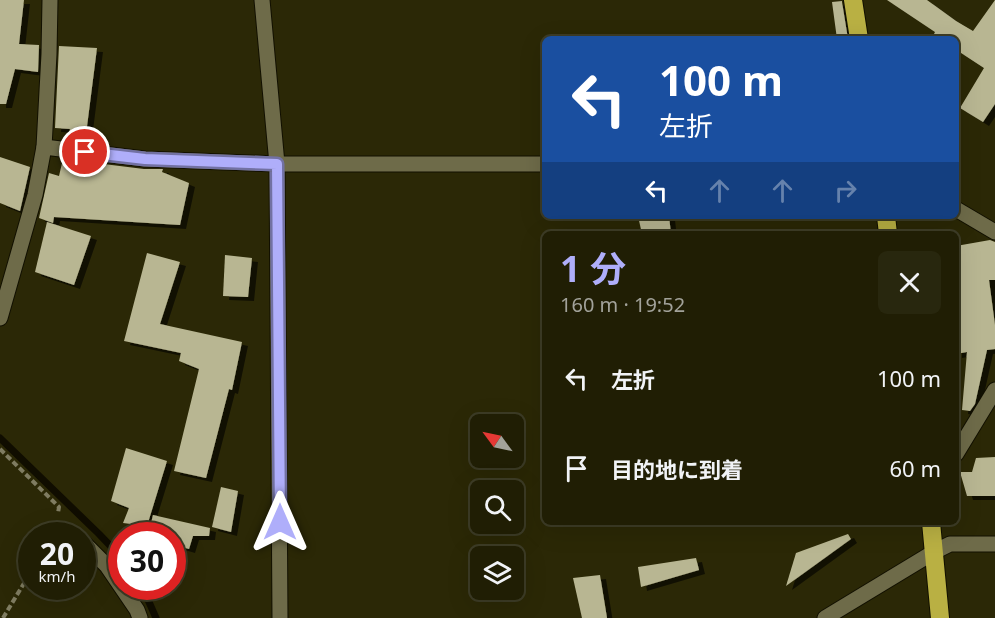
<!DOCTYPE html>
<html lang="ja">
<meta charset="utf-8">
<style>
:root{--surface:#201e04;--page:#28270e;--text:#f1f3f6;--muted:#a2a29a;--line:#3d3c26;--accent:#afaefa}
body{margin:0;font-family:"Noto Sans","Noto Sans JP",sans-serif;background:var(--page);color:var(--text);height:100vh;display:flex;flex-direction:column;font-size:22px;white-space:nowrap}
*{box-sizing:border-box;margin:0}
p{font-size:20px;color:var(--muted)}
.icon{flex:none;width:33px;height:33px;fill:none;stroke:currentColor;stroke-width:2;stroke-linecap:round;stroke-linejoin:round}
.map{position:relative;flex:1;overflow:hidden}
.side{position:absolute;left:542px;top:231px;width:417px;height:294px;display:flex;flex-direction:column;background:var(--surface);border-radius:9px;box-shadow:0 6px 24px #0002,0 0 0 2px var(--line)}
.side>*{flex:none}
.top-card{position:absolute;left:542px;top:36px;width:417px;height:183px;border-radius:9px;box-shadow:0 6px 24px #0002,0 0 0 2px var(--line);background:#1a4fa0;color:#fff;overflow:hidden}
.needle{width:39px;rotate:303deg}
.buttons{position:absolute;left:470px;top:414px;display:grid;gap:12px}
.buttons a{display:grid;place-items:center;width:54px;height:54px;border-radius:9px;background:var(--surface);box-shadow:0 6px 24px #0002,0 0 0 2px var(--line);font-size:30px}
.speed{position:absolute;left:18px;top:522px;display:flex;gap:12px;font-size:30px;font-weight:700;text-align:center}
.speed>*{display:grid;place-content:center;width:78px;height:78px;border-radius:50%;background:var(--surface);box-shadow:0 6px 24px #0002,0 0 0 2px var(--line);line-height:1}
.speed small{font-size:15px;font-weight:400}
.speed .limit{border:9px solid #d22;background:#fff;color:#111}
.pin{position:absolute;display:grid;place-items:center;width:51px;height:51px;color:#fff;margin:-26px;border:3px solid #fff;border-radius:50%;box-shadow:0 2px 6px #0007}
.me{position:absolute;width:66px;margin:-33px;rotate:0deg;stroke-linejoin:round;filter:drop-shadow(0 0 4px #0008)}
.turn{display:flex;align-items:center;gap:21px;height:126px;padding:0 18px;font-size:27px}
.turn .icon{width:78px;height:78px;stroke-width:2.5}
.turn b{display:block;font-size:42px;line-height:51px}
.lanes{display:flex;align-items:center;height:57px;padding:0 18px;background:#0003;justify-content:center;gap:30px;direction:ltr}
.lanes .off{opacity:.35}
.round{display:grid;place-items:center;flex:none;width:63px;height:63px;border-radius:9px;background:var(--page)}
.summary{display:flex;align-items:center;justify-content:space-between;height:102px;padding:0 18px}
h1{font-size:36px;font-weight:700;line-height:45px;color:var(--accent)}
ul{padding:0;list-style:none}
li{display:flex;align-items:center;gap:18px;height:90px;padding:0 18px}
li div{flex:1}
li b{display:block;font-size:22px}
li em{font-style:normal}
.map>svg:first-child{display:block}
</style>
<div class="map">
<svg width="995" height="618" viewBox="0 0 995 618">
<defs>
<filter id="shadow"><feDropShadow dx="6" dy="4" stdDeviation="0" flood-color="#0009"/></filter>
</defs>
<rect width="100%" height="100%" fill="#2b2806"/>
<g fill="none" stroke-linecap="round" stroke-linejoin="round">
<!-- stream -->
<g stroke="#100d00" stroke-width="7">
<path d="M0 438 99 534 122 558"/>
<path d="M142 586 156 618"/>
</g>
</g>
<!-- building -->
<g fill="#b8b692" filter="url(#shadow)">
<path d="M0 0H24L19 44 39 45 38 72 15 69 6 104H0Z"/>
<path d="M887 0H927L956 21 973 31 995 0V104L983 122 960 108 984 68 958 51 960 49 956 47V39H943L934 34 935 32Z"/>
<path d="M842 1V2L848 39H837L832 2Z"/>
<path d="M59 46 97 48 85 142 68 140 70 129 55 128Z"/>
<path d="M0 157 30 167 20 211 0 203Z"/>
<path d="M63 159 144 169H163L162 172 189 183 180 225 54 217 53 223 39 218 49 173 59 176Z"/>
<path d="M638 216H669L671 234H642Z"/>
<path d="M47 222 91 236 74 285 35 272Z"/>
<path d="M990 240 995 242V280H989L995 325V349L987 350 975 404 970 411 962 410 967 352 956 354V246Z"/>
<path d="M147 253 180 262 160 324 242 342 232 390 229 389 206 478 174 471 199 369 179 361 181 353 124 341Z"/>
<path d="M225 255 252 258 248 297 223 296Z"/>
<path d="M126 448 167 461 147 526 123 523 129 508 111 501Z"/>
<path d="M995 457V496H967L960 472H972L976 458Z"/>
<path d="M221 487 238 491 231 532 212 527Z"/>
<path d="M153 515 210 528 209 536H193L189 549 172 544V536H148Z"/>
<path d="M848 534 851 539 786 586 796 553Z"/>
<path d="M696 558 699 570 641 587 638 567Z"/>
<path d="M600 575 607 618H582L573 578Z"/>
</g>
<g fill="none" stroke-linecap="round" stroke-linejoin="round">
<defs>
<g id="minor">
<path d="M262 0 277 164 280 618"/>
<path d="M44 147 145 159 277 164H544"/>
<path d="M956 209 995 232"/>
<path d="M0 318 35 195 44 147 49 54 50 0"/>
<path d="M956 454 995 390"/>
<path d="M56 529 71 536"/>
<path d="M82 541 107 566 137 610 140 618"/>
<path d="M825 618 934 552 950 544H995"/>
</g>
<g id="highway">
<path d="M853 0 859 39"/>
<path d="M886 216 888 234"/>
<path d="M931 522 940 618"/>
</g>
</defs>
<!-- minor casing -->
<use href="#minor" stroke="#121000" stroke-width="17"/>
<!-- highway casing -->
<use href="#highway" stroke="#121000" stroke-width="20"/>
<!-- path -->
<g stroke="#7f7c61" stroke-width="4" stroke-dasharray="6 3" stroke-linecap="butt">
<path d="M0 449 59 507 58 513"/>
<path d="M3 618 32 570"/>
</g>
<!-- minor -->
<use href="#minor" stroke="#6e6b49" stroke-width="15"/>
<!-- highway -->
<use href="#highway" stroke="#b9b043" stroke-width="18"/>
</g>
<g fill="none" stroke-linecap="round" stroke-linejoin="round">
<defs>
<path id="route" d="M85 152 145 159 277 164 280 522"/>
</defs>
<!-- route casing -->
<use href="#route" stroke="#7271a2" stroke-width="15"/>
<!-- route -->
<use href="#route" stroke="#afaefa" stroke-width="10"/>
</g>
</svg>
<div class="buttons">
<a><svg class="needle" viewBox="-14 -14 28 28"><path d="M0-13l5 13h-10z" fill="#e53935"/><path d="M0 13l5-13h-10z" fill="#a2a29a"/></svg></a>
<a><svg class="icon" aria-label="search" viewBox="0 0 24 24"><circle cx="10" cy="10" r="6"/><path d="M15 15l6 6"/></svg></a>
<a><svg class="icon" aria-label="layers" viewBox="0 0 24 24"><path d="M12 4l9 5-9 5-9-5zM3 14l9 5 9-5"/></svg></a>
</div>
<div class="speed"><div>20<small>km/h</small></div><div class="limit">30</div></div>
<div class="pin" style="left:85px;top:152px;background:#d93025"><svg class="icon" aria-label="arrive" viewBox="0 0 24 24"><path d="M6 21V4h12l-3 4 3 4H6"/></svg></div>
<svg class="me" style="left:280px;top:522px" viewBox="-20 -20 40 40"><path d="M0-17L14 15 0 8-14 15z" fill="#afaefa" stroke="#fff" stroke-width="4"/></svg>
<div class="top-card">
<div class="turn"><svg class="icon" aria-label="left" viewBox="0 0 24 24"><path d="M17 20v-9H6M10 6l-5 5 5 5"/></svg><div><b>100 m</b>左折</div></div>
<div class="lanes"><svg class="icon" aria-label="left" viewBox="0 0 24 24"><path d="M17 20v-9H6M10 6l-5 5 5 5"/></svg><svg class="icon off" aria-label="ahead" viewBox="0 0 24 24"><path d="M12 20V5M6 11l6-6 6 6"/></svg><svg class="icon off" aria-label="ahead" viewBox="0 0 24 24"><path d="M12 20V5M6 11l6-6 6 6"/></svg><svg class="icon off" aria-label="right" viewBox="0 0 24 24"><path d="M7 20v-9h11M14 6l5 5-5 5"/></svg></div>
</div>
<section class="side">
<div class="summary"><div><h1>1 分</h1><p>160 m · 19:52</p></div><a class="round"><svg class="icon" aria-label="close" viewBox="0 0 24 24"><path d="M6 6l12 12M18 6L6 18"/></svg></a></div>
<ul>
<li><svg class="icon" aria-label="left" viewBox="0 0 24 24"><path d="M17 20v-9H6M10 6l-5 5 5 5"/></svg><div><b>左折</b></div><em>100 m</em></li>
<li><svg class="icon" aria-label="arrive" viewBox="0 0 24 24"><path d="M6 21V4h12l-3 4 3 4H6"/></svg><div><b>目的地に到着</b></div><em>60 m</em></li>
</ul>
</section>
</div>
